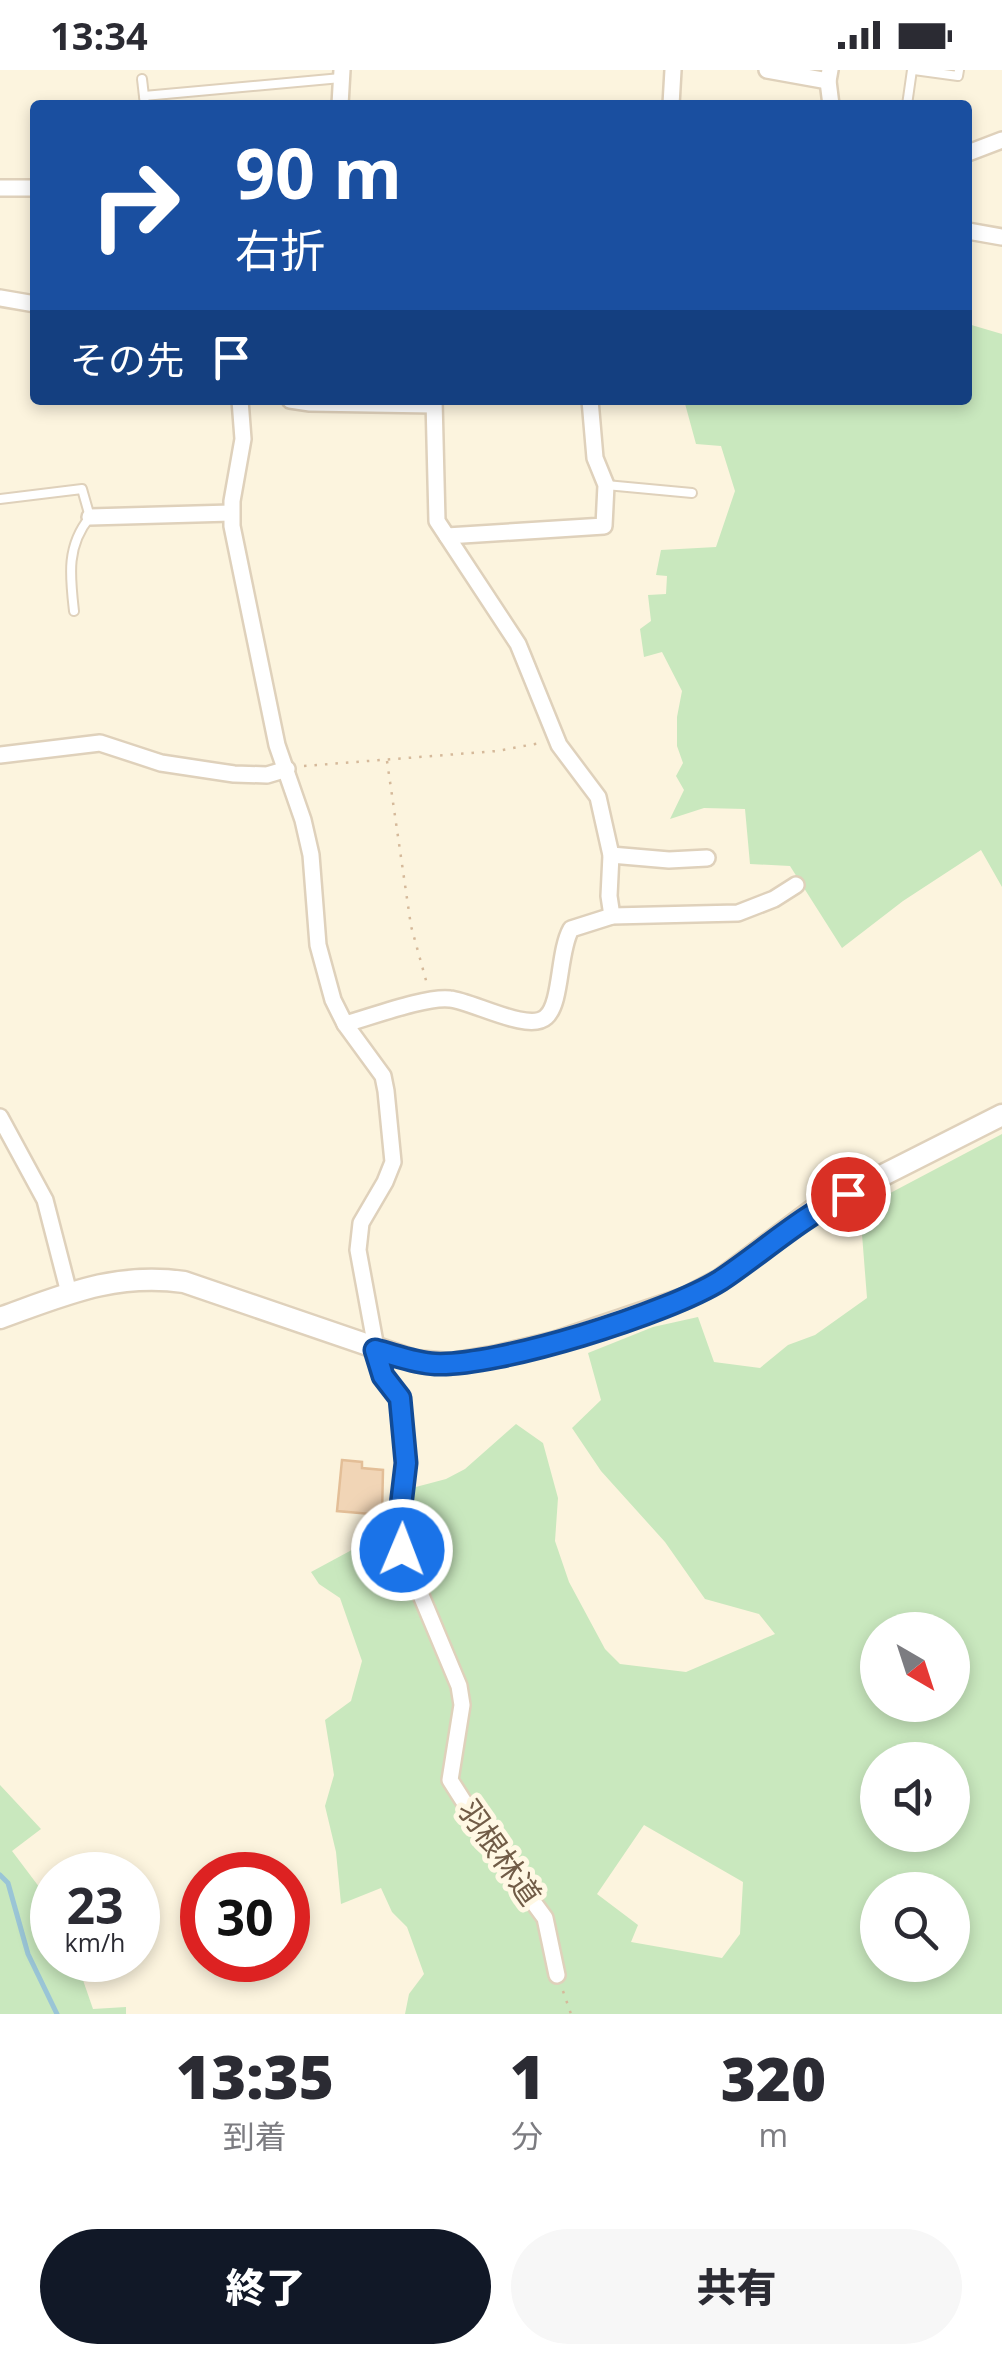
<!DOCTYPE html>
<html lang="ja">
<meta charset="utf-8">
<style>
:root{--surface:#fff;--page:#f7f7f7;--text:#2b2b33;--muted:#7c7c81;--accent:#111827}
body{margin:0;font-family:"Open Sans","Noto Sans JP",sans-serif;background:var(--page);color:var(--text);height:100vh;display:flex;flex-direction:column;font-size:38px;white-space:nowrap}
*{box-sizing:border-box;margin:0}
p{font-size:32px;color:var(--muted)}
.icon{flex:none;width:55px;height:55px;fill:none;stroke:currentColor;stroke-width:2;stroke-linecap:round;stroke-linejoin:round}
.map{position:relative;height:1944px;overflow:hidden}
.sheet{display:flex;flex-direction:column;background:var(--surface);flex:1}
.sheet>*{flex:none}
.banner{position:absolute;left:30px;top:30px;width:942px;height:305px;border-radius:10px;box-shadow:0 5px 15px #0003;background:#1a4fa0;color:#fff;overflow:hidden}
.needle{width:65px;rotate:141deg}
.controls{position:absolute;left:860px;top:1542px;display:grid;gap:20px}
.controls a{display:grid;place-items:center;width:110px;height:110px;border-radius:50%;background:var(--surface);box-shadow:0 5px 15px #0003;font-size:50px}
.speed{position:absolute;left:30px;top:1782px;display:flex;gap:20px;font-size:50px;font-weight:700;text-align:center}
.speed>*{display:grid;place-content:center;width:130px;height:130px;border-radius:50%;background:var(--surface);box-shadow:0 5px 15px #0003;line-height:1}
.speed small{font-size:25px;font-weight:400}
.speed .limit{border:15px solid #d22;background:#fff;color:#111}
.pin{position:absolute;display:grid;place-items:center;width:85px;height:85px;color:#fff;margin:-42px;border:5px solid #fff;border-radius:50%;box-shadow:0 2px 10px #0007}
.me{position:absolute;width:110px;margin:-55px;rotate:1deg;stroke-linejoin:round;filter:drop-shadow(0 0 8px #0008)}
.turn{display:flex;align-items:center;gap:35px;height:210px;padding:0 40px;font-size:45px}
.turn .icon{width:130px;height:130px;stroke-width:2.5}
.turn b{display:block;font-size:70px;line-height:85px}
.then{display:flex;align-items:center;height:95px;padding:0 40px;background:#0003;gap:20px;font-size:38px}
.eta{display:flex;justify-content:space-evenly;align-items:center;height:170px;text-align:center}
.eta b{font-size:60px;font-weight:800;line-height:70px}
.action{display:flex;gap:20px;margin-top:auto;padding:20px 40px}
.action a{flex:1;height:115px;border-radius:60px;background:var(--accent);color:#fff;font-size:40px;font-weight:800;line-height:115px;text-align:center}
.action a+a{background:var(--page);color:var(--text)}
.status{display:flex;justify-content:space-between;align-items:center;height:70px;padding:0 50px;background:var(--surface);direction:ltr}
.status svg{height:28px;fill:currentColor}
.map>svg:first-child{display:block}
</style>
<div class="status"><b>13:34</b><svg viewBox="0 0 49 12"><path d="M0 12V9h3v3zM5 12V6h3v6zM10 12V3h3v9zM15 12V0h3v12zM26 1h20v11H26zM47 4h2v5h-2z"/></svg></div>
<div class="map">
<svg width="1002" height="1944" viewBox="0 0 1002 1944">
<rect width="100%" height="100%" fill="#fcf4de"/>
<!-- green -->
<g fill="#c9e8be" fill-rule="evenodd">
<path d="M968 254 1002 264V817L981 780 903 831 842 878 790 796 750 794 745 739 704 738 670 749 684 720 676 706 683 693 677 676V647L682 621 662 582 644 587 640 559 651 551 648 525 666 524 667 506 656 505 661 480 716 477 735 421 721 376 696 374 684 330H968Z"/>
<path d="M1002 1064V1944H405L409 1924 424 1904 407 1857 392 1842 381 1818 341 1834 336 1782 325 1736 334 1705 325 1650 351 1631 362 1591 340 1528 319 1514 311 1502 398 1455 397 1422 446 1409 465 1399 516 1354 543 1373 558 1428 555 1471 569 1512 605 1579 620 1594 686 1602 775 1564 759 1544 705 1529 665 1472 601 1401 572 1358 601 1330 588 1283 653 1257 698 1247 714 1292 760 1298 788 1275 815 1265 867 1228 860 1139ZM878 1560H952V1635H878ZM878 1690H952V1765H878ZM644 1755 743 1812 740 1864 722 1888 631 1872 638 1855 597 1824ZM878 1820H952V1895H878Z"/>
<path d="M0 1715 41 1759 12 1781 52 1834V1890H76L93 1939 126 1937V1944H0Z"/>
</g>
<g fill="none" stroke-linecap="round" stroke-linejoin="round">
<!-- stream -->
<path stroke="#9ac5d6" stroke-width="5" d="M0 1805 8 1813 28 1884 57 1944"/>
</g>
<!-- building -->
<path fill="#f1d5b6" stroke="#e3be97" stroke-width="2.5" d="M342 1390 362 1392V1398L383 1400 382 1445 337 1441Z"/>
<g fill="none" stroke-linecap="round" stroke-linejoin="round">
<defs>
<g id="service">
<path d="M914 0 958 6 959 0"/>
<path d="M142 9 145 35"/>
<path d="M144 26 341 8"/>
<path d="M907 35 912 0"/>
<path d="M606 415 692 423"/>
<path d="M0 429 82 419 90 447C66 476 70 506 74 541"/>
</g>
<g id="minor">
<path d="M767 0 828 11"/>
<path d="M830 0 828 11 831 35"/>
<path d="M340 35 342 0"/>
<path d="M671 35 673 0"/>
<path d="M968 83 1002 70"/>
<path d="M0 118H35"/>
<path d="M968 161 1002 167"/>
<path d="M0 228 35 234"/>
<path d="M240 330 243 369 232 431V456L277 675 303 750 311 785 318 875 333 930 345 954 383 1006 386 1021 393 1092 385 1112 361 1153 358 1180 379 1294 399 1328 407 1393 399 1447 402 1480 459 1616 462 1635 450 1710 492 1776 545 1848 557 1905"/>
<path d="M290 330 310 333 433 335"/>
<path d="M434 330 437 451 518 574 559 675 598 727 611 785 609 826 612 846"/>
<path d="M90 447 231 443"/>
<path d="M447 466 604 456 606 415 595 388 590 330"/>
<path d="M0 685 100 673 161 693 234 704 267 705 287 699"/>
<path d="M611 785 669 790 707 788"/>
<path d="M345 954C371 947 426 926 450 929 472 931 529 963 546 947 562 933 558 882 571 859L612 846 738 843 774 829 796 815"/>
<path d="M0 1047 45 1130 69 1223"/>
</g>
<path id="tertiary" d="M0 1248C64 1225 115 1202 184 1212L415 1291 450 1294 498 1286 553 1273 686 1228 720 1210 812 1141 1002 1045"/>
</defs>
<!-- service casing -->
<use href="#service" stroke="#dfd1bb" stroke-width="12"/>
<!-- minor casing -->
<use href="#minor" stroke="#dfd1bb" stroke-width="20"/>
<!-- tertiary casing -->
<use href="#tertiary" stroke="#dfd1bb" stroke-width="25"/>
<!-- path -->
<g stroke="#d5b99a" stroke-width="2.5" stroke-dasharray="2.5 8" stroke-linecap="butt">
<path d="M387 691 411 856 427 914"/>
<path d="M304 696 497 681 540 673"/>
<path d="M563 1921 571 1944"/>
</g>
<!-- service -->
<use href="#service" stroke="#fff" stroke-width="8"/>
<!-- minor -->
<use href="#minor" stroke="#fff" stroke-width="15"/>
<!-- tertiary -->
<use href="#tertiary" stroke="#fff" stroke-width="20"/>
</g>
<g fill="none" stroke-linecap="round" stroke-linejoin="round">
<defs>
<path id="route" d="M402 1480 398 1461 406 1393 400 1328 383 1306 375 1280C395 1285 414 1293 435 1294 497 1297 669 1243 721 1210 764 1181 801 1147 848 1124"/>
</defs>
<!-- route casing -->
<use href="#route" stroke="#114b97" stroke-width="25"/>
<!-- route -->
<use href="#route" stroke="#1a73e8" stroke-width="18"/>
</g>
<g text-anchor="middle" stroke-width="10" stroke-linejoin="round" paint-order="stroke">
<!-- street labels -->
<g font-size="30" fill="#715c47" stroke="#fff8e4">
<text transform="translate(499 1783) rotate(55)" y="10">羽根林道</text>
</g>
</g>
</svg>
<div class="controls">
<a><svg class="needle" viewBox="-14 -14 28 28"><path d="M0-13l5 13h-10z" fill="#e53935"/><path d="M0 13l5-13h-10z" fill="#7c7c81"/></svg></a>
<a><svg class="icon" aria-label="sound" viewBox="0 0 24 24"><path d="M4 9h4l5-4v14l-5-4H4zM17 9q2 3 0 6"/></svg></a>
<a><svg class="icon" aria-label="search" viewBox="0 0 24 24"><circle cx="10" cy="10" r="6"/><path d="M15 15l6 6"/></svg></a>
</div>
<div class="speed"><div>23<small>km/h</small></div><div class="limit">30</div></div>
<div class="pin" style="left:848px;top:1124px;background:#d93025"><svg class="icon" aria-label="arrive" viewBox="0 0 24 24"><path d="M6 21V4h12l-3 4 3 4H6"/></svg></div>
<svg class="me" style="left:402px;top:1480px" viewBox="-20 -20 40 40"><circle r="17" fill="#1a73e8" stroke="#fff" stroke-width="3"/><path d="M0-11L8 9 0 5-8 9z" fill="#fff"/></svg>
<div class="banner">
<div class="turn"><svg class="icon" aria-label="right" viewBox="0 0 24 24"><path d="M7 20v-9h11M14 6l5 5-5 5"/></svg><div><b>90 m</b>右折</div></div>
<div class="then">その先<svg class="icon" aria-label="arrive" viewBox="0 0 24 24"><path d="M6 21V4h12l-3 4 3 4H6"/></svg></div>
</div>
</div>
<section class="sheet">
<div class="eta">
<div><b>13:35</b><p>到着</p></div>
<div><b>1</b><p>分</p></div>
<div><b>320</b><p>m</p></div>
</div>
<div class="action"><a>終了</a><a>共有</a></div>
</section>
